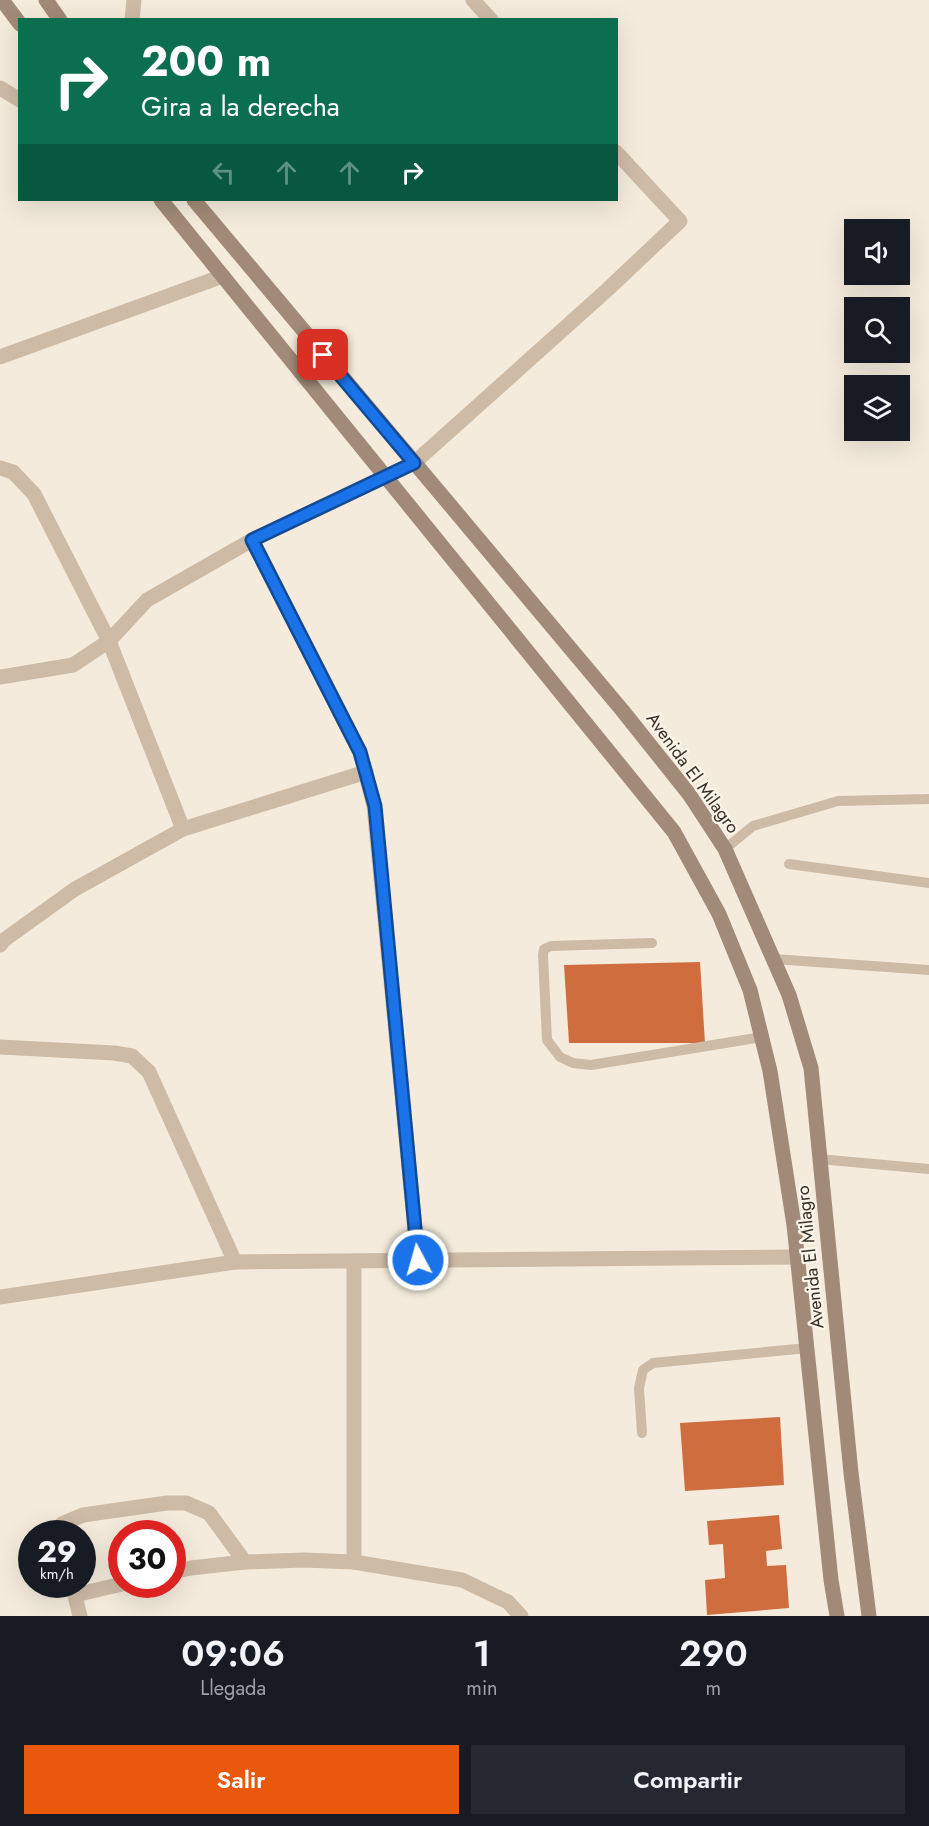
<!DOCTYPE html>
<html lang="es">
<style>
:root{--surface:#171b24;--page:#242831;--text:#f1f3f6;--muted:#9ea1a6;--accent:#ea580c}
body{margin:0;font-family:Jost,sans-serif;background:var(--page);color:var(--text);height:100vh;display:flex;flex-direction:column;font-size:22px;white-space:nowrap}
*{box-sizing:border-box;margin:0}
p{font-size:20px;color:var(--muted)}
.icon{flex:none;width:33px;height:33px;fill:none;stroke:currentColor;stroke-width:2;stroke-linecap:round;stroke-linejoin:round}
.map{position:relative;height:1616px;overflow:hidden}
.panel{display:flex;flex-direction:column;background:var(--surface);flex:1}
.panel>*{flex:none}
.banner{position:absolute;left:18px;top:18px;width:600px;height:183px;border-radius:0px;box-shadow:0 6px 24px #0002;background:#0b6e4f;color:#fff;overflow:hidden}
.controls{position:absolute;left:844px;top:219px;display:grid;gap:12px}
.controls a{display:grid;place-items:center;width:66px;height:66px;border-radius:0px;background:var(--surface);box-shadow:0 6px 24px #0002;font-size:30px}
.speed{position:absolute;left:18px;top:1520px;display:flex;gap:12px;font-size:30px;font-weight:700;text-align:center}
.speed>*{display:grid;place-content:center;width:78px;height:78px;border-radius:50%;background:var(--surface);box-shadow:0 6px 24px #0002;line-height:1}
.speed small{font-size:15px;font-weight:400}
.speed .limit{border:9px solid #d22;background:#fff;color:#111}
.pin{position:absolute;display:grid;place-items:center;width:51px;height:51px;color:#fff;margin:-26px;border-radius:12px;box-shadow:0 3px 9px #0006}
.me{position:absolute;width:66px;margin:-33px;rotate:354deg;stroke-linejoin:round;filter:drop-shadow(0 0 4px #0008)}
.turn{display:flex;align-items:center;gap:21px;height:126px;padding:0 24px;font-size:27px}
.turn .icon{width:78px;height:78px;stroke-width:2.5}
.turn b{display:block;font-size:42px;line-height:51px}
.lanes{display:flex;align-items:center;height:57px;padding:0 24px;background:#0003;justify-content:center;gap:30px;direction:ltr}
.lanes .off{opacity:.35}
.eta{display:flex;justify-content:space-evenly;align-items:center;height:102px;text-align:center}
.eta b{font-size:36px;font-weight:600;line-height:42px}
.primary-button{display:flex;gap:12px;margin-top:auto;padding:12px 24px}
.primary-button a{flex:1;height:69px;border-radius:0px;background:var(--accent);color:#fff;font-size:24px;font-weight:600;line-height:69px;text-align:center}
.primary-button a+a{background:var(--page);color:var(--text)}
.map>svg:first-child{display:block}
</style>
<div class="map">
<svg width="929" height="1616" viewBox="0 0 929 1616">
<rect width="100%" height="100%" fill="#f4ebdc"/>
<!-- building -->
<g fill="#d06d3e">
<path d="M700 962 705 1043H569L564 965Z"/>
<path d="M780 1417 784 1485 685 1491 680 1423Z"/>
<path d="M779 1515 782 1549 766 1551 767 1566 786 1565 789 1608 707 1615 705 1580 725 1578 723 1544 709 1545 707 1521Z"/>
</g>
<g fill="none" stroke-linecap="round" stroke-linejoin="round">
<!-- service -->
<g stroke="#cdbba6" stroke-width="10">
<path d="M725 849 753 826 838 801 929 799"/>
<path d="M789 864 929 883"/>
<path d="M652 943 551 946 544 949 543 955 547 1040 560 1057 573 1063 591 1065 762 1037"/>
<path d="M774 959 929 970"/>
<path d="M819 1159 929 1169"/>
<path d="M642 1433 639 1388 643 1370 653 1363 807 1348"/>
</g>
<!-- minor -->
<g stroke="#cdbba6" stroke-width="15">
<path d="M473 0 491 20"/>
<path d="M132 20 134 0"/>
<path d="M0 88 20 100"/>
<path d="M0 357 223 276"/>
<path d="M0 468 13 472 34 494 109 641 183 829"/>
<path d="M252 540 360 752 374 806 418 1260"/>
<path d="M0 677 73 665 109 641 147 600 252 540 414 463 607 290 680 221 616 152"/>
<path d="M0 945 4 940 75 889 183 829 366 772"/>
<path d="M0 1047 114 1053 132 1056 149 1072 235 1262"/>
<path d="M0 1297 235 1262 798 1257"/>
<path d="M60 1533 62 1524 83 1515 167 1503H186L209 1513 245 1562"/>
<path d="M354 1562V1261"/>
<path d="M172 1572 191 1568 245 1562 304 1560 354 1562 462 1580 508 1602 521 1616"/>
<path d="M72 1584 80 1616"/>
<path d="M75 1595 122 1584"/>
</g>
<!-- secondary -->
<g stroke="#a18a77" stroke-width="15">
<path d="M2 0 20 24"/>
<path d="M46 0 60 20"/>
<path d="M161 200 674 832 719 914 750 990 770 1071 794 1225 831 1580 837 1616"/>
<path d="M194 200 622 710 689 794 725 849 789 995 811 1068 851 1473 869 1616"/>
</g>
</g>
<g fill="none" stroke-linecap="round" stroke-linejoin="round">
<defs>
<path id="route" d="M323 355 414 463 252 540 360 752 375 806 418 1260"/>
</defs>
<!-- route casing -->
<use href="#route" stroke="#114b97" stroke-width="15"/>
<!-- route -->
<use href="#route" stroke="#1a73e8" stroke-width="10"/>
</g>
<g text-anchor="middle" stroke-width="4.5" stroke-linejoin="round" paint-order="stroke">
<!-- street labels -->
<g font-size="18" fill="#392f28" stroke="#fbf4e8">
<text transform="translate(693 773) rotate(54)" y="6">Avenida El Milagro</text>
<text transform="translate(810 1257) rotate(-96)" y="6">Avenida El Milagro</text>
</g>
</g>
</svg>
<div class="controls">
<a><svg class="icon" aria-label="sound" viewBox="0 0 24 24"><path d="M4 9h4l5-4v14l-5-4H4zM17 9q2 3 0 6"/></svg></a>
<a><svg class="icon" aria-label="search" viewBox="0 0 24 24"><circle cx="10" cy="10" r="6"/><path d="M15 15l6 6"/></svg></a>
<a><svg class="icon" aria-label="layers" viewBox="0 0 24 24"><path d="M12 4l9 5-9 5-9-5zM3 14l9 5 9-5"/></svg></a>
</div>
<div class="speed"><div>29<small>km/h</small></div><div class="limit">30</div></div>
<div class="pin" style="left:323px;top:355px;background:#d93025"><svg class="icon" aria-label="arrive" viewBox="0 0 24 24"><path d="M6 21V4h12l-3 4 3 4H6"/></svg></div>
<svg class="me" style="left:418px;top:1260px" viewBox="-20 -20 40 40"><circle r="17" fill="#1a73e8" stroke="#fff" stroke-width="3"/><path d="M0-11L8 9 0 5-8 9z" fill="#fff"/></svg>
<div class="banner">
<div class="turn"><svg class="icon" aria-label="right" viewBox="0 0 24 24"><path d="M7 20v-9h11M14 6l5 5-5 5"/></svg><div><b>200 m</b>Gira a la derecha</div></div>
<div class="lanes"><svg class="icon off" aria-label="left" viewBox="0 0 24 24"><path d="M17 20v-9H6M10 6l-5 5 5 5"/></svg><svg class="icon off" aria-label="ahead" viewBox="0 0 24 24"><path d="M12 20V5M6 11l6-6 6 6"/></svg><svg class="icon off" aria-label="ahead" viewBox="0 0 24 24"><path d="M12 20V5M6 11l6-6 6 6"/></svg><svg class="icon" aria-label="right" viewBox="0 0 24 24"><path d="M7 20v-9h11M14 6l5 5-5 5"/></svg></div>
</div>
</div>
<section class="panel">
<div class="eta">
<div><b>09:06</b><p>Llegada</p></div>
<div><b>1</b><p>min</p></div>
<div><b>290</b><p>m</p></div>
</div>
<div class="primary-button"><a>Salir</a><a>Compartir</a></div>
</section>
